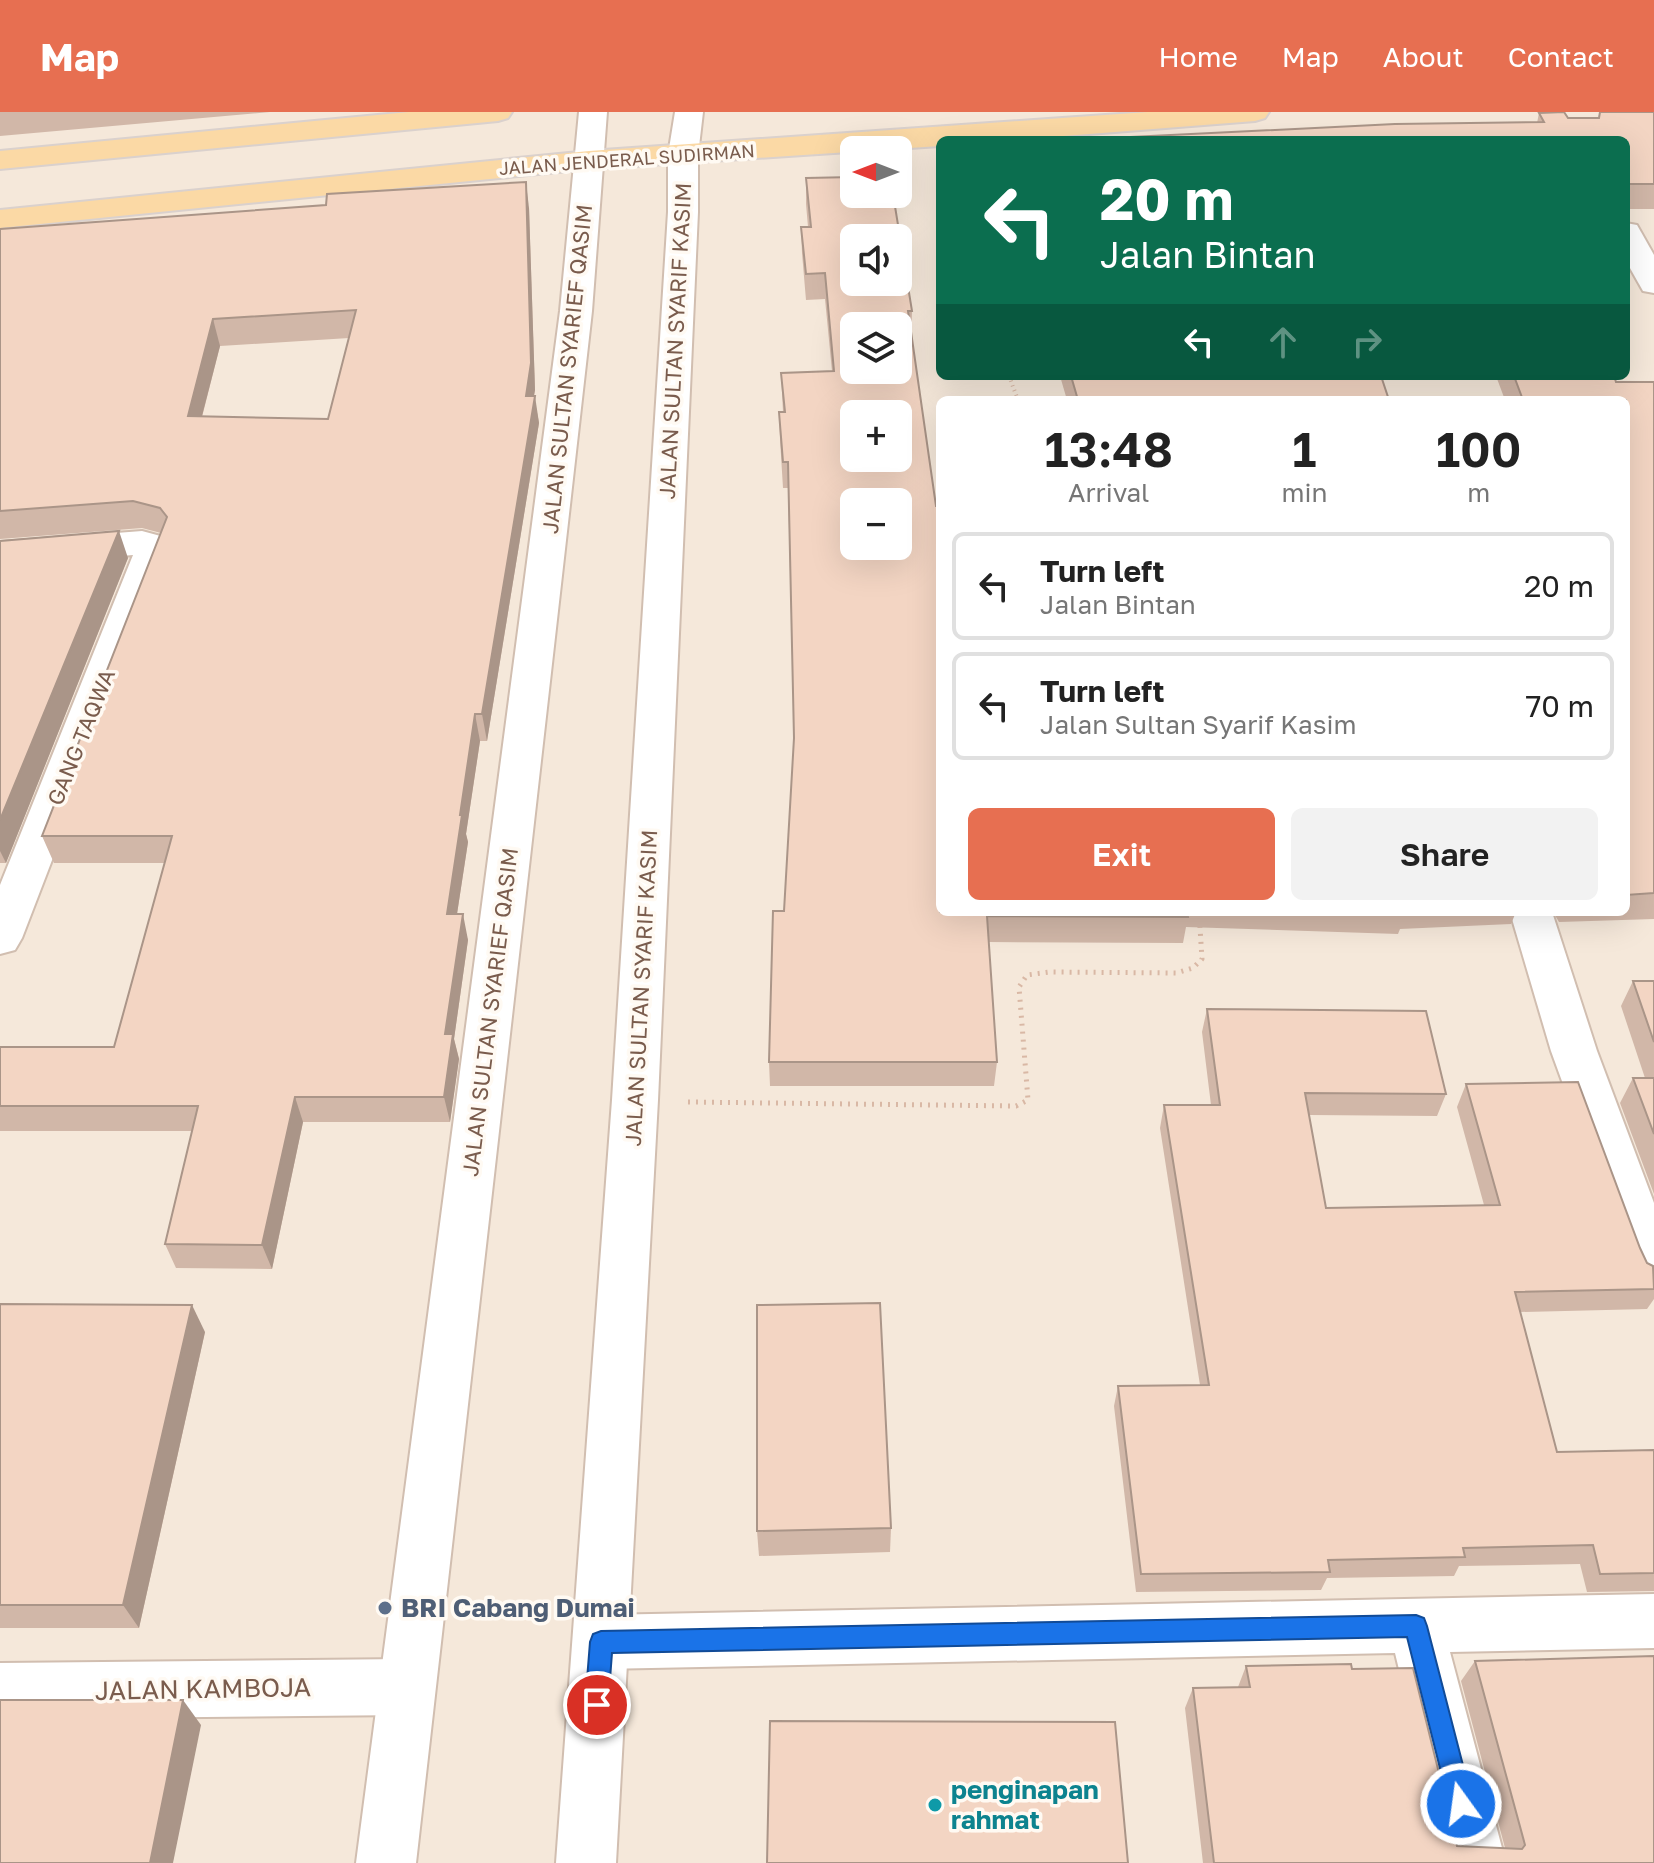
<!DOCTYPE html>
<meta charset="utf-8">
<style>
:root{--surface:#fff;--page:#f2f2f2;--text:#222;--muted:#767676;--line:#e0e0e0;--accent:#e76f51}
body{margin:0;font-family:"Golos Text",sans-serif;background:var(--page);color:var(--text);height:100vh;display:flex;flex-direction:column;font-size:30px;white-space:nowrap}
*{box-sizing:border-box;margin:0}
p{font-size:26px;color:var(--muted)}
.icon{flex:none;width:44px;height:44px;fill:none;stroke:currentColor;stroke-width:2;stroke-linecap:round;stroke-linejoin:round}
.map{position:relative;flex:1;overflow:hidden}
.panel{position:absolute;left:936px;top:284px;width:694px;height:520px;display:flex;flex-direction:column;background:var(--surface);border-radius:12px;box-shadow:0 8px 32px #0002}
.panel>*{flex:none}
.guide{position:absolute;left:936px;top:24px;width:694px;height:244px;border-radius:12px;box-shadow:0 8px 32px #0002;background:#0b6e4f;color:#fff;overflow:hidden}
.needle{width:52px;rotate:270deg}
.tools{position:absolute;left:840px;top:24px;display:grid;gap:16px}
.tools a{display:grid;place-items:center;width:72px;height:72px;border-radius:12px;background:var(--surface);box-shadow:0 8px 32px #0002;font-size:40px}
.pin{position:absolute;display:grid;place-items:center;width:68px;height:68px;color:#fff;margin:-34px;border:4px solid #fff;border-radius:50%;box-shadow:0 2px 8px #0007}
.me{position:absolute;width:88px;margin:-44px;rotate:346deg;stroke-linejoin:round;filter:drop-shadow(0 0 6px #0008)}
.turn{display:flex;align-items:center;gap:28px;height:168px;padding:0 32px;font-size:36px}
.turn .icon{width:104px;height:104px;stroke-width:2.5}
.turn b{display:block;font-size:56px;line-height:68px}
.lanes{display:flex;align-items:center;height:76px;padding:0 32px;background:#0003;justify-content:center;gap:40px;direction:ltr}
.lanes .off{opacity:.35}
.eta{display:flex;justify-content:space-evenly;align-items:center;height:136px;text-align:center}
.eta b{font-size:48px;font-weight:600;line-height:56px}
.button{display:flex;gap:16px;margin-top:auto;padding:16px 32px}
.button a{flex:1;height:92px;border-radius:12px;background:var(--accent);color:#fff;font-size:32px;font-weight:600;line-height:92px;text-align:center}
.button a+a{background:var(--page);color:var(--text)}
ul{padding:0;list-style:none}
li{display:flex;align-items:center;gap:24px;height:108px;margin:0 16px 12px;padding:0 16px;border:4px solid var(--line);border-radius:12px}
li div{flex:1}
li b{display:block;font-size:30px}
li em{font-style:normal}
header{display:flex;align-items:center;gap:48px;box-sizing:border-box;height:112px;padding:0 40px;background:var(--accent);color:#fff}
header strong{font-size:38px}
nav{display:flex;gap:44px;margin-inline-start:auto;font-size:28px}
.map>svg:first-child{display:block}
</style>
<header>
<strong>Map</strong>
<nav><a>Home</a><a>Map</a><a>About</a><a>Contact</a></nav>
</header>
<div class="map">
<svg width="1654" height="1751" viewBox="0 0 1654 1751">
<rect width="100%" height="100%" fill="#fdf6ec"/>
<!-- residential -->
<path fill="#f5e8da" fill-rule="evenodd" d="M0 0H1654V1751H0ZM940 28H1626V264H940ZM854 38H898V82H854ZM854 126H898V170H854ZM854 214H898V258H854ZM940 288H1626V800H940ZM854 302H898V346H854ZM854 390H898V434H854Z"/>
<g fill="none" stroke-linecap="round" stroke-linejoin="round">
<defs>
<g id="minor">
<path d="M1626 111 1637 113 1654 143V181L1643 179 1626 149Z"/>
<path d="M142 419 168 426 173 434 22 826 15 838 0 842V773L133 443 0 454V430Z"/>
<path d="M1510 800H1552L1597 939 1654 1091V1177L1637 1171 1630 1156 1551 939Z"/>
<path d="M1654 1482V1536L1450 1540 1506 1751H1446L1395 1541 601 1557 581 1549 573 1530 581 1511 601 1503Z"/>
<path d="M407 1547 427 1555 435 1575 427 1595 407 1603 0 1607V1551Z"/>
</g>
<g id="tertiary">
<path d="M579 0H607L592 199 416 1751H356L560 199Z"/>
<path d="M675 0H703L698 43V100L658 988 616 1751H556L612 988 668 100V43Z"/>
</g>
<g id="primary">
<path d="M409 0H512L508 6 498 9 0 57V39Z"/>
<path d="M1148 0H1269L1265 6 1255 9 1014 28H940V34L589 57 0 116V98L589 39Z"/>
</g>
</defs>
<!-- minor casing -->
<use href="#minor" stroke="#d1beb0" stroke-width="4"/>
<!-- tertiary casing -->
<use href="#tertiary" stroke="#d1beb0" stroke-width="4"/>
<!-- primary casing -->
<use href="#primary" stroke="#dad1cd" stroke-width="4"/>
<!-- path-far1 -->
<path stroke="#d9b8a5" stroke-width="4" stroke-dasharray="1 4" stroke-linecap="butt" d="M1009 264 1018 288"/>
<!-- path -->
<path stroke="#d9b8a5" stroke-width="5" stroke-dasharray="2 6" stroke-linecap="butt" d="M688 990 1016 994 1028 988 1019 875 1027 863 1050 860 1176 861 1193 856 1202 847 1199 800"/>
<!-- minor -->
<use href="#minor" fill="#fff" fill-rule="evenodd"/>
<!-- tertiary -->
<use href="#tertiary" fill="#fff" fill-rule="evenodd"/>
<!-- primary -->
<use href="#primary" fill="#fbd9a5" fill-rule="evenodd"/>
</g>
<!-- wall -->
<g fill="#d1b7a8" fill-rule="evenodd">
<path d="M0 0H270L0 24Z"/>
<path d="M1654 0V97H1626V28L1537 11 1539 1 1568 6H1598Z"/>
<path d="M806 66 912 199 911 224 936 394 940 800H1516L1511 812 1400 817 1398 822 1186 815 1183 831 989 830 997 950 994 974H770L769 950 784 799 794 627 788 376H783L780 327 779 300H783L781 261 832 259 825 187 806 188 802 141 801 115H808L806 92Z"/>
<path d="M529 96 535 278 534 284 539 311 487 629H480L466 722 468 730 457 802 468 828 454 927 459 947 450 1010H303L272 1157 176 1156 165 1132 192 1019H0V935H114L165 751H54L42 724 161 421 142 416 0 427V117ZM349 226 328 307 202 305 220 234Z"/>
<path d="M1060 264H1381L1389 288H1067Z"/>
<path d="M1496 264H1614L1616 270H1654V807L1559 810 1553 800H1626V288H1505Z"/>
<path d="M0 429 128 446 6 751H0Z"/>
<path d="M1633 869H1654V1082L1620 991 1633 966H1645L1621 894Z"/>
<path d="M1207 897 1446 982 1437 1004 1309 1003 1326 1096 1484 1093 1457 995 1466 972 1654 1177V1187L1647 1197 1520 1200 1557 1340 1654 1338V1479L1587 1480 1580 1452 1459 1454 1454 1464 1327 1466 1321 1478 1136 1480 1114 1294 1118 1274 1200 1273 1160 1016 1164 993H1211L1202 920Z"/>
<path d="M0 1192 205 1220 139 1516H0Z"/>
<path d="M891 1416 890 1440 759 1444 757 1419Z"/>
<path d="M1475 1549 1654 1751H1203L1185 1596 1193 1576 1238 1575 1246 1554 1352 1557 1457 1734 1505 1736 1461 1569Z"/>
</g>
<!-- shaded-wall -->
<g fill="#aa9588">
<path d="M526 70 529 96 535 278 529 311 526 284Z"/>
<path d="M213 207 220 234 195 331 188 304Z"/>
<path d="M535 284 539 311 487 629 482 602Z"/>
<path d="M119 419 128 446 6 751 0 739V708Z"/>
<path d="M475 602 480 629 466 722 468 730 453 828 447 802 460 703Z"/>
<path d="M463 802 468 828 454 927 459 947 450 1010 444 985 445 922Z"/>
<path d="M295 985 303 1010 272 1157 262 1133Z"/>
<path d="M192 1193 205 1220 139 1516 123 1493Z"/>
<path d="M183 1588 201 1613 173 1751H150Z"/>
</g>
<!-- building -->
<g fill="#f3d5c3" stroke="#aa9588" stroke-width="2" fill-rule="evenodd">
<path d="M1564 0 1568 6H1599L1600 0H1654V72H1626V28H1069L1395 12 1544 10 1539 1Z"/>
<path d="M854 65V82H893L912 199H908L936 394H940V800H1187L1188 805 987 804 997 950H769L773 799H784L794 626 788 350H783L779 300H785L781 261 834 259 825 161 806 162 801 115H811L806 66ZM854 126H898V170H854ZM854 214H898V258H854ZM854 302H898V346H854ZM854 390H898V434H854Z"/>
<path d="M526 70 531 251 526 284H535L482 602H475L460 703H462L447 802H463L445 922H453L444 985H295L262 1133 165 1132 198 994H0V935H114L172 724H42L167 405 160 396 133 389 0 399V117L326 93 327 82ZM356 198 328 307 188 304 213 207Z"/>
<path d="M1071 264H1381L1389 288H1078Z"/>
<path d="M1514 264H1614L1616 270H1654V781L1626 783V288H1523Z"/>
<path d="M119 419 0 708V429Z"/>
<path d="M1633 869H1654V930Z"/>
<path d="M1207 897 1426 899 1446 982 1305 981 1326 1096 1500 1093 1466 972 1578 970 1640 1136 1647 1151 1653 1154 1654 1177 1515 1180 1557 1340 1654 1338V1461L1600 1462 1593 1433 1463 1436 1465 1445 1328 1448 1330 1460 1141 1462 1118 1274 1209 1273 1164 993H1220Z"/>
<path d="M1633 966H1654V1022Z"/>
<path d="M880 1191 891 1416 757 1419V1193Z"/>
<path d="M0 1192 192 1193 123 1493H0Z"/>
<path d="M1654 1544V1751H1214L1193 1576 1250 1575 1246 1554 1351 1552 1352 1557 1413 1556 1457 1734 1522 1737 1525 1733 1475 1549Z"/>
<path d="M0 1588H183L150 1751H0Z"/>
<path d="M770 1609 1115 1610 1128 1751H767Z"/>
</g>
<!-- route -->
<path fill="#1a73e8" stroke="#114b97" stroke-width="2" d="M1416 1503 1424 1506 1427 1514 1473 1692 1470 1700 1461 1704 1452 1700 1449 1692 1407 1525 612 1541 608 1593 605 1601 597 1605 588 1601 585 1593 590 1530 593 1522 601 1519Z"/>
<!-- markers -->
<circle fill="#5c6f8a" stroke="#fffaf3" stroke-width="3" cx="385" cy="1496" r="8"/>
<circle fill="#0f9aa8" stroke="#fffaf3" stroke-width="3" cx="935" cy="1693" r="8"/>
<g text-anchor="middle" stroke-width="7" stroke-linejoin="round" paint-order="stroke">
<!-- far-street labels -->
<g font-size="18" fill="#7a5c4d" stroke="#fffaf3">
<text transform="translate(627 48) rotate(-4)" y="6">JALAN JENDERAL SUDIRMAN</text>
</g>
<!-- street labels -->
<g font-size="22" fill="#7a5c4d" stroke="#fffaf3">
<text transform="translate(675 229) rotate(-87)" y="8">JALAN SULTAN SYARIF KASIM</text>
<text transform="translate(567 257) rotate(-84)" y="8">JALAN SULTAN SYARIEF QASIM</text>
<text transform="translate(81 625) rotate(-68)" y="8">GANG TAQWA</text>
<text transform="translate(641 876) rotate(-87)" y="8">JALAN SULTAN SYARIF KASIM</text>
<text transform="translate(490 900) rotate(-83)" y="8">JALAN SULTAN SYARIEF QASIM</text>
</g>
<!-- near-service labels -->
<g font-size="26" font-weight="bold" fill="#4e5e75" stroke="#fffaf3" text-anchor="start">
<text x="401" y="1505">BRI Cabang Dumai</text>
</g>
<!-- near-street labels -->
<g font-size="26" fill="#7a5c4d" stroke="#fffaf3">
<text transform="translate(203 1577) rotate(-1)" y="9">JALAN KAMBOJA</text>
</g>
<!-- near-culture labels -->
<g font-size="26" font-weight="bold" fill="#0d838f" stroke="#fffaf3" text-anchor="start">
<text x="951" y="1687">penginapan<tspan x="951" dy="30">rahmat</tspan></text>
</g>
</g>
</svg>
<div class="tools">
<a><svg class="needle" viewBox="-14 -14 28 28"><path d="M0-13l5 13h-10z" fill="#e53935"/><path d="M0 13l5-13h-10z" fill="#767676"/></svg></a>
<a><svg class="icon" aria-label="sound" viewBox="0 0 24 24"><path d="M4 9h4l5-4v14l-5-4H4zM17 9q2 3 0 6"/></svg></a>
<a><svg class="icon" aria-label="layers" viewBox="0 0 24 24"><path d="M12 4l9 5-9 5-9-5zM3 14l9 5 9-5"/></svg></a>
<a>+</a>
<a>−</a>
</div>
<div class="pin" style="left:597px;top:1593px;background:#d93025"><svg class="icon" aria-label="arrive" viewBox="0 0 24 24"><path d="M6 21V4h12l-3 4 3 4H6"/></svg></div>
<svg class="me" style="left:1461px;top:1692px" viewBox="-20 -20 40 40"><circle r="17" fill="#1a73e8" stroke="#fff" stroke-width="3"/><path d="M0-11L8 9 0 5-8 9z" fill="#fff"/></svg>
<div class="guide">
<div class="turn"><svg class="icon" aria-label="left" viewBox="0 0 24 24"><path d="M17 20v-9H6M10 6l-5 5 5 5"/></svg><div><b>20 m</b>Jalan Bintan</div></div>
<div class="lanes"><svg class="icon" aria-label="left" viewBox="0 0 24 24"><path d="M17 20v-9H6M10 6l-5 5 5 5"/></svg><svg class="icon off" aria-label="ahead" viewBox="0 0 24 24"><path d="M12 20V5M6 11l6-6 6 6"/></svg><svg class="icon off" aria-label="right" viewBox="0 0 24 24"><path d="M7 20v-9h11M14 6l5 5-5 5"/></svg></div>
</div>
<section class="panel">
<div class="eta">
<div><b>13:48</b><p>Arrival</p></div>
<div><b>1</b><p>min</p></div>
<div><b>100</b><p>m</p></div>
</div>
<ul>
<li><svg class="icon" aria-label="left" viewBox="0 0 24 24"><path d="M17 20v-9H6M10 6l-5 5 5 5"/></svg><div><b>Turn left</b><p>Jalan Bintan</p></div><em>20 m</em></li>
<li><svg class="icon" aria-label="left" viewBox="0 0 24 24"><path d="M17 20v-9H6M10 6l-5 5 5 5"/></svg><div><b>Turn left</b><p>Jalan Sultan Syarif Kasim</p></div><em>70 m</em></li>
</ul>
<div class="button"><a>Exit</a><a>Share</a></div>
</section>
</div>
